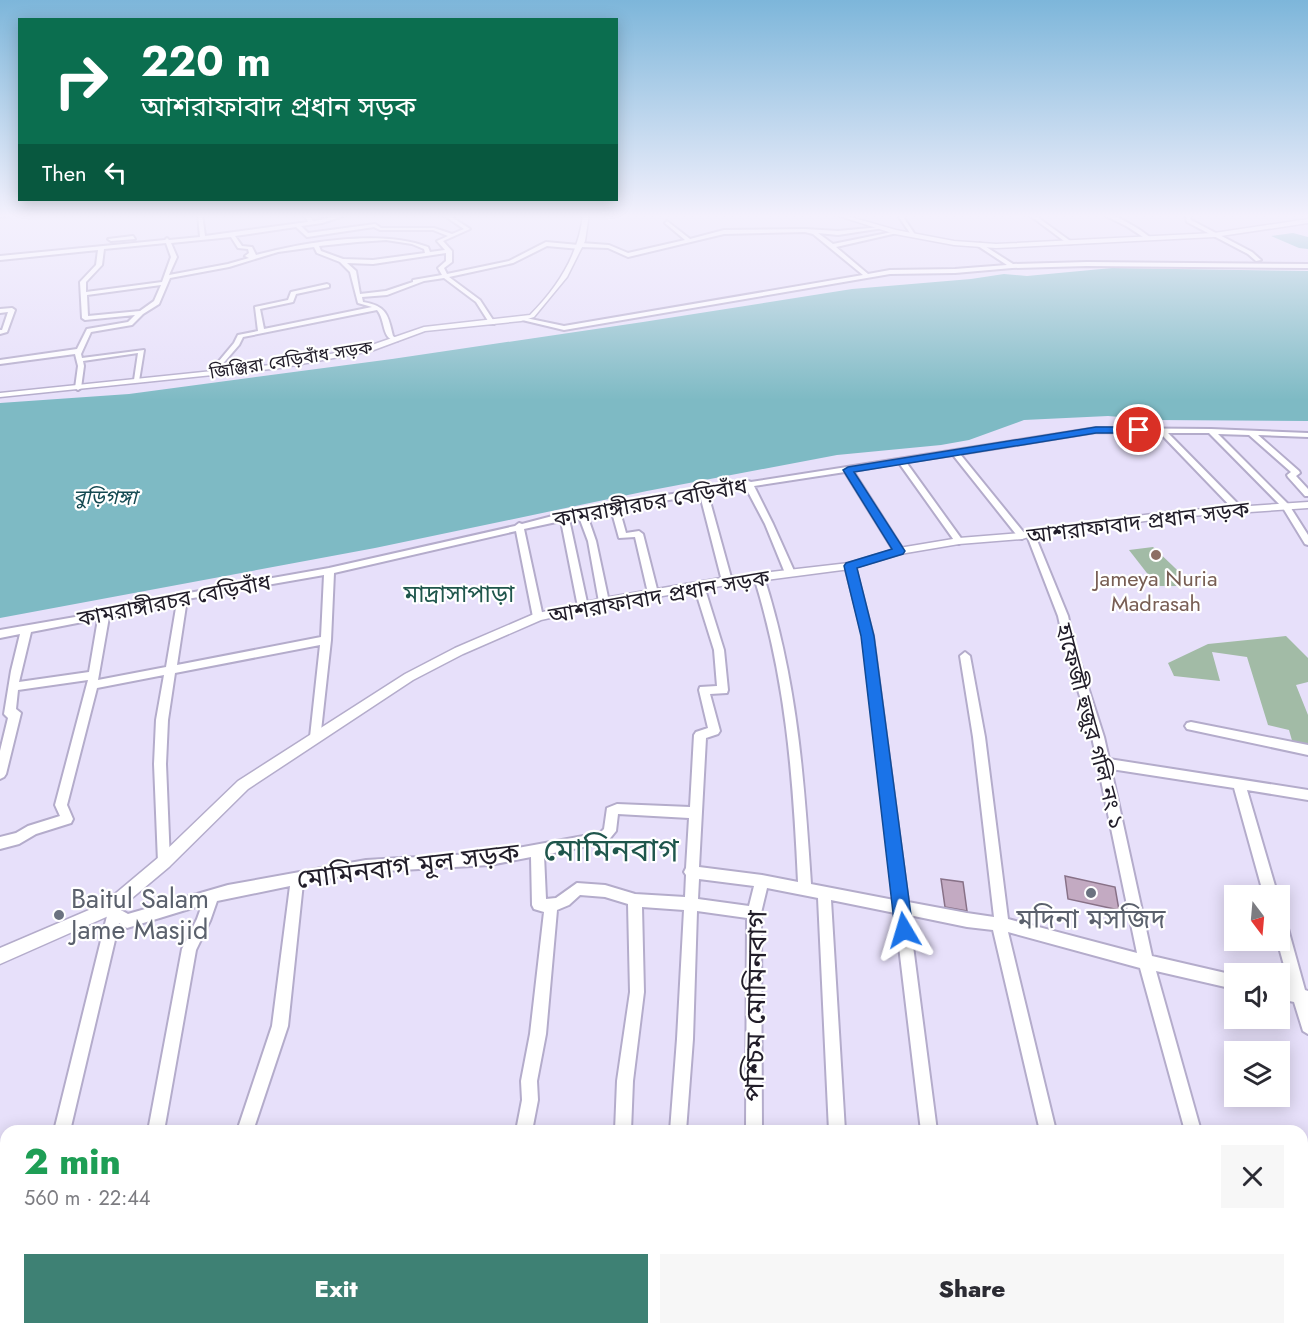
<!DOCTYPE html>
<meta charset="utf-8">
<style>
:root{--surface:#fff;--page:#f7f7f7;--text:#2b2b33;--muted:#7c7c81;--accent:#3e8174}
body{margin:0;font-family:Jost,"Noto Sans Bengali",sans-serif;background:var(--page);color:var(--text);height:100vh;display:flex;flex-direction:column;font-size:22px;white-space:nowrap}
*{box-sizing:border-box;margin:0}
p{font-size:20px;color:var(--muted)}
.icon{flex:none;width:33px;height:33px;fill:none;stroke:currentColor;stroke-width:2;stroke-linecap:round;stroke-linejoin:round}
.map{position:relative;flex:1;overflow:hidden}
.panel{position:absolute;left:0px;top:1125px;width:1308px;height:210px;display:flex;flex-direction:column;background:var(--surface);border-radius:18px 18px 0 0;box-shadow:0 3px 15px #0003}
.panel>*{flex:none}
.banner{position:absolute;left:18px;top:18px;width:600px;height:183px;border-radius:0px;box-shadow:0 3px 15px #0003;background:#0b6e4f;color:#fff;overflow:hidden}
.needle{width:39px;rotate:164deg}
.controls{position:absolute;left:1224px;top:885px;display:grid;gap:12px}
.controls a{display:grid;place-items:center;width:66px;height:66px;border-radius:0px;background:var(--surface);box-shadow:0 3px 15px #0003;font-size:30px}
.pin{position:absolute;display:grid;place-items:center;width:51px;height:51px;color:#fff;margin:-26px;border:3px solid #fff;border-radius:50%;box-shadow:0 2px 6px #0007}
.me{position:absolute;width:66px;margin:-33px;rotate:353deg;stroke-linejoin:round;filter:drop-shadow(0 0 4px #0008)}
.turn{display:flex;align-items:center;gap:21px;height:126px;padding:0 24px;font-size:27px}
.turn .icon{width:78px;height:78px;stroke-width:2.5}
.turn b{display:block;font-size:42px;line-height:51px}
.then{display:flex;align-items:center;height:57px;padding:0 24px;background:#0003;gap:12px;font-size:22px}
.round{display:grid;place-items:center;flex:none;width:63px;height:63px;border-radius:0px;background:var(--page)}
.headline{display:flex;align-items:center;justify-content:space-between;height:102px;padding:0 24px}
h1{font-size:36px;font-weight:800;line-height:45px;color:#1e9e55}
.button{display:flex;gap:12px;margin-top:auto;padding:12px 24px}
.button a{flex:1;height:69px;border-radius:0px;background:var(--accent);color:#fff;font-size:24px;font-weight:800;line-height:69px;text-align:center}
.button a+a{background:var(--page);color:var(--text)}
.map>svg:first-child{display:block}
</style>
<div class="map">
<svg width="1308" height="1335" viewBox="0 0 1308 1335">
<rect width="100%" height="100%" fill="#e7e0fa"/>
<!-- green -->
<g fill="#a2bba6">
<path d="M1153 547 1194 586H1157L1129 550Z"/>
<path d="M1286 636 1308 658V682L1296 685 1308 715V747L1293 744 1289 730 1268 725 1247 657 1212 652 1220 681 1174 676 1168 663 1208 644Z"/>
</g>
<!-- water -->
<g fill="#7ebac4">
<path d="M1293 233 1308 237V249L1299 248 1271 236Z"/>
<path d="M1112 268 1308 271V421L1155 420 1108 416 1024 420 969 440 941 445 837 455 647 491 375 548 0 618V403L129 394 392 359 643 322 852 289 971 279 1004 274 1027 276Z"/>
</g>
<!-- building -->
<g fill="#c3aac2" stroke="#887187" stroke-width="1.5">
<path d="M1065 876 1115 887 1119 910 1068 899Z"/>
<path d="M941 879 963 882 967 911 945 907Z"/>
</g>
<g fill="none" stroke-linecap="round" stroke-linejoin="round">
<defs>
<g id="minor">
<path d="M13 214V215L0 217V215Z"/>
<path d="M198 214H202L205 236 308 222 304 214H308L313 221C325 220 338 213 350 214L322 223 301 226 308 233 375 224 381 228H434L452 234 464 229 442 214H447L470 229 443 241 452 251V262L444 268 447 274 509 261 546 242 579 245 581 243 609 245 628 253 685 240 665 223 667 221 690 239 724 230 805 229 838 231 881 227 883 228 838 235 818 233 833 244 897 231V233L836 247 868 274 890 270 955 269 1007 265 978 246 980 243 1013 264 1087 262 1308 264V268L1087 266 1012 268 955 273 890 274 564 330 518 319 521 317 564 326 863 275 813 234 805 232 724 234 628 257 608 248 582 247 580 249 547 246 513 263 449 277 480 300 495 323 494 324H490L476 302 444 278 424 281 387 295 362 297 363 302C387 306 388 315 393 336L397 339V341C381 340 386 320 377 310L243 337 239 345 213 375H209V373L234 343 238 335 258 331 255 307 288 300 291 292 327 284 329 285V287L296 294 293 302 260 309 264 329 372 307 358 303 350 272 340 262 317 253 314 247 278 252 229 267 170 278 159 304 143 314 132 325 91 332 81 354 82 358 144 350 139 381 134 380 138 353 83 361 84 366 81 388 78 390 75 388 78 366 75 354 0 364V360L77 349 87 329 128 322 135 315 85 320 82 318 80 282 96 265 98 250 0 260V256L165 240 167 238 169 240 200 237ZM296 227 307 237 374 227 380 230H433L448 236 437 241 445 250 430 252 428 247C381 229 304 242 256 255L252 247 242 246 235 236ZM231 237 238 248 248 249 249 253 245 256 249 258 228 264 169 275 177 257 171 243ZM386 240 412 244 424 249 425 253 373 260 343 259 321 251 319 246 357 242ZM166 243 171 257 162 282 86 292V282L102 265 104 249ZM446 253V261L438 268 442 275 413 280V282L386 291 360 294 356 271 347 263 373 264ZM161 285 154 301 140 311 88 316 87 295Z"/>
<path d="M897 214H901L916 236H912Z"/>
<path d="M1028 214H1033L1073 243 1068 244Z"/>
<path d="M1102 214C1115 213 1140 229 1151 238L1146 239 1128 227Z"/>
<path d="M1181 214 1190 215 1191 220 1252 252 1261 260 1256 261 1248 254 1187 222 1186 217Z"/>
<path d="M133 236 135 239 111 241 108 239Z"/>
<path d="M0 309 12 308 15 310 7 332 0 334V330H2L8 312 0 313Z"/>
<path d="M1096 428 1211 429 1308 433V437L1258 435 1299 471 1300 473 1296 476 1308 489V496H1305L1288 477 1287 475 1291 472 1249 435 1218 434 1289 505 1308 535V545L1305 544 1283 508 1209 433H1168L1241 507V511H1235L1160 433 1096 432 960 454 1025 534 1026 536 1022 539 1019 538 953 455 906 462 963 541 959 544 956 543 899 463 853 471 904 551 899 554 894 551 845 472 754 486 773 524 795 573 790 576 785 573 765 524 746 488 708 494 732 581 727 584 722 581 700 495 619 508 626 533 639 531 643 534 658 593 653 596 648 593 635 537 619 538 611 509 587 515 596 541 609 602 604 605 599 602 588 541 579 517 569 519 588 607 583 610 578 607 561 521 524 529 543 617 538 620 533 617 516 531 334 573 331 640 320 740 316 742 312 740 310 737 320 645 175 673 168 720 166 764 170 862 169 866 164 868 159 866 158 862 154 764 156 720 164 675 97 688 67 805 73 819 71 823 36 834 19 844 0 849V837L16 833 28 826 60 816 55 805 88 680 18 690 16 709 21 713 6 774 4 777 0 779V751L8 718 4 714 11 671 20 634 0 638V630L104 612 183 594 329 568 515 526 519 523 522 524 564 513 614 503 744 483 748 481 751 482ZM324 575 321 637 177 665 187 599ZM177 602 166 667 98 680 109 617ZM98 619 89 672 19 682 31 632Z"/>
<path d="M1030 530 1034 533 1068 616 1074 643 1104 737 1109 759 1308 790V800L1247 790 1278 896H1264L1234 788 1111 769 1152 956 1234 975V989L1156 971 1201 1131H1185L1140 968 1008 932 1056 1131H1040L993 930 967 927 909 915 937 1131H921L895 913 831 900 845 1131H829L818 898 767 888 761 913 762 1131H746L747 918 697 911 693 1039 686 1131H670L677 1039 684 910 642 907 644 992 633 1081 631 1131H615L617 1081 630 992 628 904 605 897 580 895 569 905 557 910 546 1034 537 1081 538 1100 532 1131H516L522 1100 521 1081 530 1034 544 912 534 909 532 905 531 857 490 865 366 872 303 883 288 1026 253 1131H237L272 1026 290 886 217 901 210 921 196 950 164 1131H148L182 949 197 919 202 905 127 928 119 923 70 1131H54L107 916 103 914 101 909 103 904 108 903 128 914 228 885 366 860 490 853 600 833 604 829 607 808 617 804 690 807 694 735 696 732 708 728 699 690 700 687 717 686 714 650 694 586 699 583 704 586 724 650 728 690 727 693 710 694 720 731 718 734 706 738 699 867 762 875 798 882C793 775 786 680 754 577L759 574 764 577C797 680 804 777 811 884L894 900 863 636 845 566 850 563 855 566 873 636 908 902 967 913 994 917 973 737 960 656 965 652 970 656 985 737 1008 919 1137 953 1092 737 1064 643 1058 616 1026 533ZM618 814 689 818 686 868 684 872 686 875 685 897 635 894 605 885 577 883 556 898 546 899 544 855 607 842 616 831ZM699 879 754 886 749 906 698 899Z"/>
<path d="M1191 722 1308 745V755L1187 729 1185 726 1187 723Z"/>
<path d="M1280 918 1285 920 1287 925 1305 990 1308 991V1034L1303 1031 1294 1002 1280 999V985L1290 987 1277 940H1280Z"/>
<path d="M6 1296V1328L0 1330V1298Z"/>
<path d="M77 1329H95L93 1335H75Z"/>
<path d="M178 1329H196L194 1335H176Z"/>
<path d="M483 1329H501L500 1335H482Z"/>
<path d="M596 1329H614L613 1335H595Z"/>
<rect x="678" y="1329" width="18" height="6"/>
<rect x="745" y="1329" width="18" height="6"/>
<rect x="837" y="1329" width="18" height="6"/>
<path d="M945 1329H963L964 1335H946Z"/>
<path d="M1085 1329H1103L1104 1335H1086Z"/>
<path d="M1239 1329H1257L1259 1335H1241Z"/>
</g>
<g id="tertiary">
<path d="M583 214H589L585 241 567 277 534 317 521 321 425 331 371 351 280 368 0 397V393L280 364 366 347 424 327 530 315C558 287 579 254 583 214Z"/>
<path d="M833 214H840L896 230 954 241 996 244 1214 233 1308 219V223L1214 237 996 248 954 245 895 234Z"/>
<path d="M1308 502V508L1175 517 1032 536 1022 539 959 544 900 554 850 569 727 585 604 606 541 620 463 654 413 680 248 789 169 867 113 914 0 964V948L103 904 159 857 238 781 405 674 455 648 534 614 604 598 727 577 849 563 899 548 959 538 1021 533 1030 530 1175 511Z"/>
</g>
</defs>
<!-- minor casing -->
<use href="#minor" stroke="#b4accb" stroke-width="4"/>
<!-- tertiary casing -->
<use href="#tertiary" stroke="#b4accb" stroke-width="3"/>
<!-- minor -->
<use href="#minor" fill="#fff" fill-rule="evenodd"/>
<!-- tertiary -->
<use href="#tertiary" fill="#fff" fill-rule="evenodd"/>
</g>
<!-- sky -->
<linearGradient id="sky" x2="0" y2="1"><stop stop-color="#7db6da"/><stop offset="0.54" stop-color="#f4f1fd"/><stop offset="1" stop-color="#f4f1fd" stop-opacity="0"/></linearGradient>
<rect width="1308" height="400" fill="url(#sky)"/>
<!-- route -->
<path fill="#1a73e8" stroke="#114b97" stroke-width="1.5" d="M1096 427H1139L1144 430 1139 433H1096L854 472 905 551 903 554 857 568 874 636 913 930 910 936 904 939 898 936 895 930 861 636 844 566 846 563 892 549 843 470 848 467Z"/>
<!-- markers -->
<circle fill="#8d6e63" stroke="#fff" stroke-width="2" cx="1156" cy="555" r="6"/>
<g fill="#6b7280" stroke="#fff" stroke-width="2">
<circle cx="1091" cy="893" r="6"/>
<circle cx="59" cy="915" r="6"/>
</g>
<g text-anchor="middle" stroke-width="4.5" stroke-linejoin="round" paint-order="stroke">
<!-- far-street labels -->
<g font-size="18" fill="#211d29" stroke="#fff">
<text transform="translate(291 360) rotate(-9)" y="6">জিঞ্জিরা বেড়িবাঁধ সড়ক</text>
</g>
<!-- far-water labels -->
<g font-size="20" font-style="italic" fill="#144951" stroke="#fff">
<text x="105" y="504">বুড়িগঙ্গা</text>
</g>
<!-- street labels -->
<g font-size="22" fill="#211d29" stroke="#fff">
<text transform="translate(650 502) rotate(-10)" y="8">কামরাঙ্গীরচর বেড়িবাঁধ</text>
<text transform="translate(1138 522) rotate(-7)" y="8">আশরাফাবাদ প্রধান সড়ক</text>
<text transform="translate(659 596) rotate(-10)" y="8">আশরাফাবাদ প্রধান সড়ক</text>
<text transform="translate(174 600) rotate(-11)" y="8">কামরাঙ্গীরচর বেড়িবাঁধ</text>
<text transform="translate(1091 726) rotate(75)" y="8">হাফেজী হুজুর গলি নং ১</text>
</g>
<!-- education labels -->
<g font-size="22" fill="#785e54" stroke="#fff">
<text x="1156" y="586">Jameya Nuria<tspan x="1156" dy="25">Madrasah</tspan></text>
</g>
<!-- neighbourhood labels -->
<g font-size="24" fill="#1f564c" stroke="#fff">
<text x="459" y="602">মাদ্রাসাপাড়া</text>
</g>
<!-- near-street labels -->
<g font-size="27" fill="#211d29" stroke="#fff">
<text transform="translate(408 866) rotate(-7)" y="9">মোমিনবাগ মূল সড়ক</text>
<text transform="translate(756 1006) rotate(-89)" y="9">পশ্চিম মোমিনবাগ</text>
</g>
<!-- near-worship labels -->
<g font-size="27" fill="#5b616d" stroke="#fff" text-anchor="start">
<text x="71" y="908">Baitul Salam<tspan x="71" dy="31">Jame Masjid</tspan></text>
<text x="1091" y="928" text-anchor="middle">মদিনা মসজিদ</text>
</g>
<!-- near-quarter labels -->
<g font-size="32" fill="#1f564c" stroke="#fff">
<text x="611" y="861">মোমিনবাগ</text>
</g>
</g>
</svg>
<div class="controls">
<a><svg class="needle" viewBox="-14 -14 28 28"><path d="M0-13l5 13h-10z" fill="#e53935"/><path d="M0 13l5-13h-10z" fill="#7c7c81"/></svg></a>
<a><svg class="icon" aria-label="sound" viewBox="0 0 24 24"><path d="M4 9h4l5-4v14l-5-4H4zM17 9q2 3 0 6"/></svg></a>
<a><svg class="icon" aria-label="layers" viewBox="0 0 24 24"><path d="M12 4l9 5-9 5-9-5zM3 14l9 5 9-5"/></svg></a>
</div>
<div class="pin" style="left:1139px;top:430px;background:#d93025"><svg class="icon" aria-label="arrive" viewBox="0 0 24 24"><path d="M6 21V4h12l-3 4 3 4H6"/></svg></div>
<svg class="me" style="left:904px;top:930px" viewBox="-20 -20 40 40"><path d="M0-17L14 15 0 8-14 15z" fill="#1a73e8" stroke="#fff" stroke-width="4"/></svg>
<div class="banner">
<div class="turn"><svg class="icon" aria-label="right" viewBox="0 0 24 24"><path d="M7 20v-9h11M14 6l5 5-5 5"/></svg><div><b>220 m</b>আশরাফাবাদ প্রধান সড়ক</div></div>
<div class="then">Then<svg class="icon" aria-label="left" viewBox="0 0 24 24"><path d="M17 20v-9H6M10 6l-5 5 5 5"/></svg></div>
</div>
<section class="panel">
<div class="headline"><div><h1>2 min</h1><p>560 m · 22:44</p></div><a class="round"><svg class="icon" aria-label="close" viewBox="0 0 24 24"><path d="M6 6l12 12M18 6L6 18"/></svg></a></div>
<div class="button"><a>Exit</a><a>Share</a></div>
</section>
</div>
